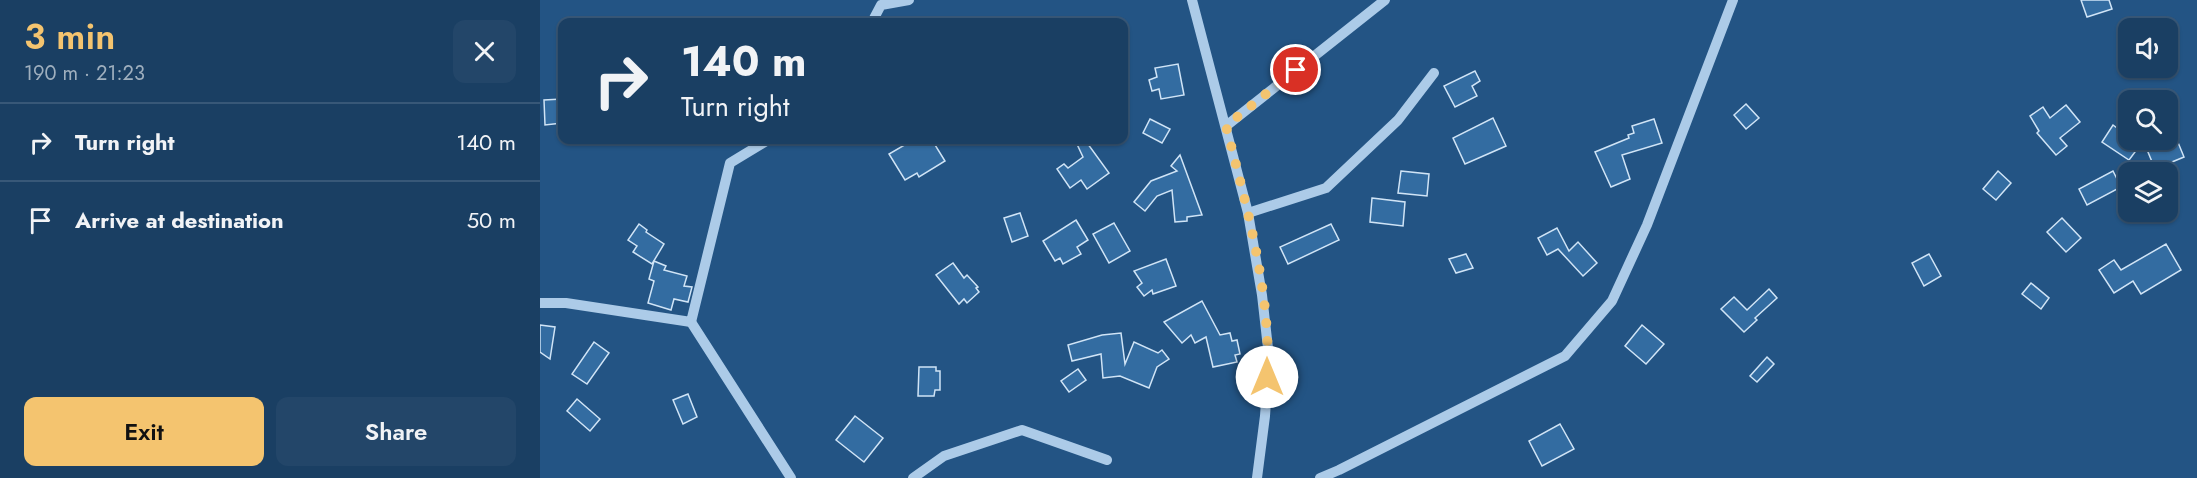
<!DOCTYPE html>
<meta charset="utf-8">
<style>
:root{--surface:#1a3f63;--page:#234669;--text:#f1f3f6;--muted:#9fafbe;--line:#385878;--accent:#f4c46f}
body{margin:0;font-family:Jost,sans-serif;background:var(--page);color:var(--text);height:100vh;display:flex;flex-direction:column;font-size:22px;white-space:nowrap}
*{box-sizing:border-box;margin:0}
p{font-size:20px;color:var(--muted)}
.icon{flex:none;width:33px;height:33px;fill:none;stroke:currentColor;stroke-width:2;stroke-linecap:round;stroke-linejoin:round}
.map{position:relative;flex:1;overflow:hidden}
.details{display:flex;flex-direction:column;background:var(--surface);width:540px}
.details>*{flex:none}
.hud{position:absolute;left:18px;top:18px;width:570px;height:126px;border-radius:12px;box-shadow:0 2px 4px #0004,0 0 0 2px var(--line);background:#1a3f63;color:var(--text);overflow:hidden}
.controls{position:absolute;left:1578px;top:18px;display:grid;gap:12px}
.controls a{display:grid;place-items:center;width:60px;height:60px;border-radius:12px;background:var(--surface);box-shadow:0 2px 4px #0004,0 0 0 2px var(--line);font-size:30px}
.pin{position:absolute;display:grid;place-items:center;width:51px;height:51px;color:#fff;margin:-26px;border:3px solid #fff;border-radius:50%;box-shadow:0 2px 6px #0007}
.me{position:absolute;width:66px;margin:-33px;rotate:0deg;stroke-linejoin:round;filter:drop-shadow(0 0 4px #0008)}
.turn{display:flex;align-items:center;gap:21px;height:126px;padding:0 24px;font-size:27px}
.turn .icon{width:78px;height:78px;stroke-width:2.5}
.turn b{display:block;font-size:42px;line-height:51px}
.round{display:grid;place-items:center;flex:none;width:63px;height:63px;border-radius:12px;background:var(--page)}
.headline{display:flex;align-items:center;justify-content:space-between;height:102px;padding:0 24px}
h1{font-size:36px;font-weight:600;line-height:45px;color:var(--accent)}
.cta{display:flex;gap:12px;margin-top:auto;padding:12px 24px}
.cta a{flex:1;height:69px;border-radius:12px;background:var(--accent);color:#111;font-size:24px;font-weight:600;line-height:69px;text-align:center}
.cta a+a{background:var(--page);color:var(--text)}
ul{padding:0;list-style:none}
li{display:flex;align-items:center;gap:18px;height:78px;padding:0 24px;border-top:2px solid var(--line)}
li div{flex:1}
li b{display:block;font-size:22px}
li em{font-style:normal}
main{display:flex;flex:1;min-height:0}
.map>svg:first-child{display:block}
</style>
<main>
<section class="details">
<div class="headline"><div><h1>3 min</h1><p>190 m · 21:23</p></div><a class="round"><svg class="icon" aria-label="close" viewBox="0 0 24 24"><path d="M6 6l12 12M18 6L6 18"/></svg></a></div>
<ul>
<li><svg class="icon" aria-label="right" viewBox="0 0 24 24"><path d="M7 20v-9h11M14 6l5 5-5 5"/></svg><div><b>Turn right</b></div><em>140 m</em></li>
<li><svg class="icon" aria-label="arrive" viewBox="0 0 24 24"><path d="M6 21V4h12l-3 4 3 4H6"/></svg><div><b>Arrive at destination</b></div><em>50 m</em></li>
</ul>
<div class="cta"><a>Exit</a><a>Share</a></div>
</section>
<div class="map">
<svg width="1657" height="478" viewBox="0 0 1657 478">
<rect width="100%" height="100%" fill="#235484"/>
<!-- building -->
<g fill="#336ca1" stroke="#d0e4f6" stroke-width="1.5">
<path d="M1541 0H1569L1572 9 1547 17Z"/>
<path d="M638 64 644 95 621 99 619 89 612 91 609 80 617 77 615 68Z"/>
<path d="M935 71 940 81 932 86 937 96 915 107 904 86Z"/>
<path d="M22 99V123L5 125 4 100Z"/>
<path d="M1206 104 1219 118 1206 129 1194 115Z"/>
<path d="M1526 105 1540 122 1520 138 1527 146 1516 155 1497 133 1499 131 1490 116 1503 107 1510 118Z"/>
<path d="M1588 113V140H1594L1601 144 1589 160 1562 142 1573 125 1577 128Z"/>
<path d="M953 118 966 146 925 164 913 138Z"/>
<path d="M1628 118 1644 157 1615 169 1603 140H1628Z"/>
<path d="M610 119 630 129 622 143 603 133Z"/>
<path d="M1114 119 1122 143 1082 155 1090 179 1071 187 1055 152 1089 138 1088 135 1094 133 1092 126Z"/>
<path d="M373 140H381L384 144 392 140 405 161 379 177 377 173 365 180 349 154Z"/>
<path d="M535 140H545L569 173 547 189 541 180 530 188 517 169 524 164 528 168 543 157Z"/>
<path d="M640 155 662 215 647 217V221L635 222 632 190 617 196 605 211 594 202 611 181 637 171 631 166Z"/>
<path d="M861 171 889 174 887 196 858 193Z"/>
<path d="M1458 171 1471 183 1456 200 1443 189Z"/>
<path d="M1573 171 1581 187 1547 205 1539 189Z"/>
<path d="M832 198 865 202 863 226 830 222Z"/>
<path d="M480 213 488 236 472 242 464 218Z"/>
<path d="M1522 218 1541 238 1526 252 1507 232Z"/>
<path d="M536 220 548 240 537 247 541 254 523 264 520 258 515 261 503 241Z"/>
<path d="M574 223 590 251 569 263 553 234Z"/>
<path d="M99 224 107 230 106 232 124 244 112 264 93 252 97 246 88 240Z"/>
<path d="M791 224 799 240 748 264 740 247Z"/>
<path d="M1017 228 1029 251 1038 242 1057 263 1043 276 1018 249 1007 255 998 238Z"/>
<path d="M1626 244 1641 270 1601 294 1593 281 1574 293 1559 270 1574 260 1581 270Z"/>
<path d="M926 254 933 268 916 273 909 259Z"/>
<path d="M1389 254 1401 276 1384 286 1372 263Z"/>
<path d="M626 259 636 286 613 294 612 290 604 296 597 287 602 283 594 271Z"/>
<path d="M114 261 126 266 124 270 147 276 144 286 152 287 148 302 134 299 131 310 108 303 114 281 109 279Z"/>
<path d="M413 263 424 278 427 275 438 287 436 288 439 292 427 303 424 299 419 304 396 275Z"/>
<path d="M1491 283 1509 298 1501 309 1482 294Z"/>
<path d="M1229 289 1237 298 1215 318 1217 320 1204 332 1181 309 1194 297 1207 310Z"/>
<path d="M662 301 680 335 690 333 692 341 697 340 700 354 695 355 697 362 673 367 666 337 655 343 651 335 642 343 624 322Z"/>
<path d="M0 325 15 327 10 359 0 352Z"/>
<path d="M1102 325 1124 344 1106 364 1085 346Z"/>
<path d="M581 333 585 364 594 342 618 353 622 350 629 359 617 367 609 388 580 376 563 378 561 354 532 361 528 345 562 335Z"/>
<path d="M54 342 69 353 47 384 32 374Z"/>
<path d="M1227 357 1234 364 1217 382 1210 376Z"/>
<path d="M379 367H396V371H400V390H395L394 396H378Z"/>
<path d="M538 369 546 380 529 392 521 381Z"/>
<path d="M148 394 157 417 143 424 133 400Z"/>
<path d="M37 399 60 419 50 431 27 411Z"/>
<path d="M315 416 343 438 324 462 296 440Z"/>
<path d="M1020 424 1034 449 1002 466 989 441Z"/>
</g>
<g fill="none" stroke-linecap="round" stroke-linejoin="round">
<!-- minor -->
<g stroke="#accbe8" stroke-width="10">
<path d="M652 0 708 213 722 295 729 357 725 416 717 478"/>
<path d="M332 22 341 5 369 0"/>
<path d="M686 126 845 0"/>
<path d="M708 213 786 188 858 120 894 73"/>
<path d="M0 303H26L151 322 190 163 228 140"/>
<path d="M151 322 251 478"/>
<path d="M373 478 404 456 482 430 567 460"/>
<path d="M780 478 799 470 1025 356 1072 301 1107 225 1193 0"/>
</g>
</g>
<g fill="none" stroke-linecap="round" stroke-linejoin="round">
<!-- route -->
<path stroke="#f4c46f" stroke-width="10" stroke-dasharray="0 18" d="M727 377C732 296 706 204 686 126L756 70"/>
</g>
</svg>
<div class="controls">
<a><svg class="icon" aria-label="sound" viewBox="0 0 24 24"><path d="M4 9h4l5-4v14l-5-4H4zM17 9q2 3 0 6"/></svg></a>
<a><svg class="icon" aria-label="search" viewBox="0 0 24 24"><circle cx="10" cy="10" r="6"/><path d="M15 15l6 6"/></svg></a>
<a><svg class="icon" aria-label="layers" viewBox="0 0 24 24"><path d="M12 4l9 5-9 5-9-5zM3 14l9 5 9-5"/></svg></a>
</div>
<div class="pin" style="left:756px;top:70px;background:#d93025"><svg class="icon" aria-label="arrive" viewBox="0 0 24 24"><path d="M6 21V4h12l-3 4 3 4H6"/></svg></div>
<svg class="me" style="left:727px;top:377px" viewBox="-20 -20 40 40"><circle r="19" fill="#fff"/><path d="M0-13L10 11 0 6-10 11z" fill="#f4c46f"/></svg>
<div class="hud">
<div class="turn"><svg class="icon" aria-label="right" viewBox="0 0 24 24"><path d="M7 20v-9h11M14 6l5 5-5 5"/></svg><div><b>140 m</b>Turn right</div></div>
</div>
</div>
</main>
